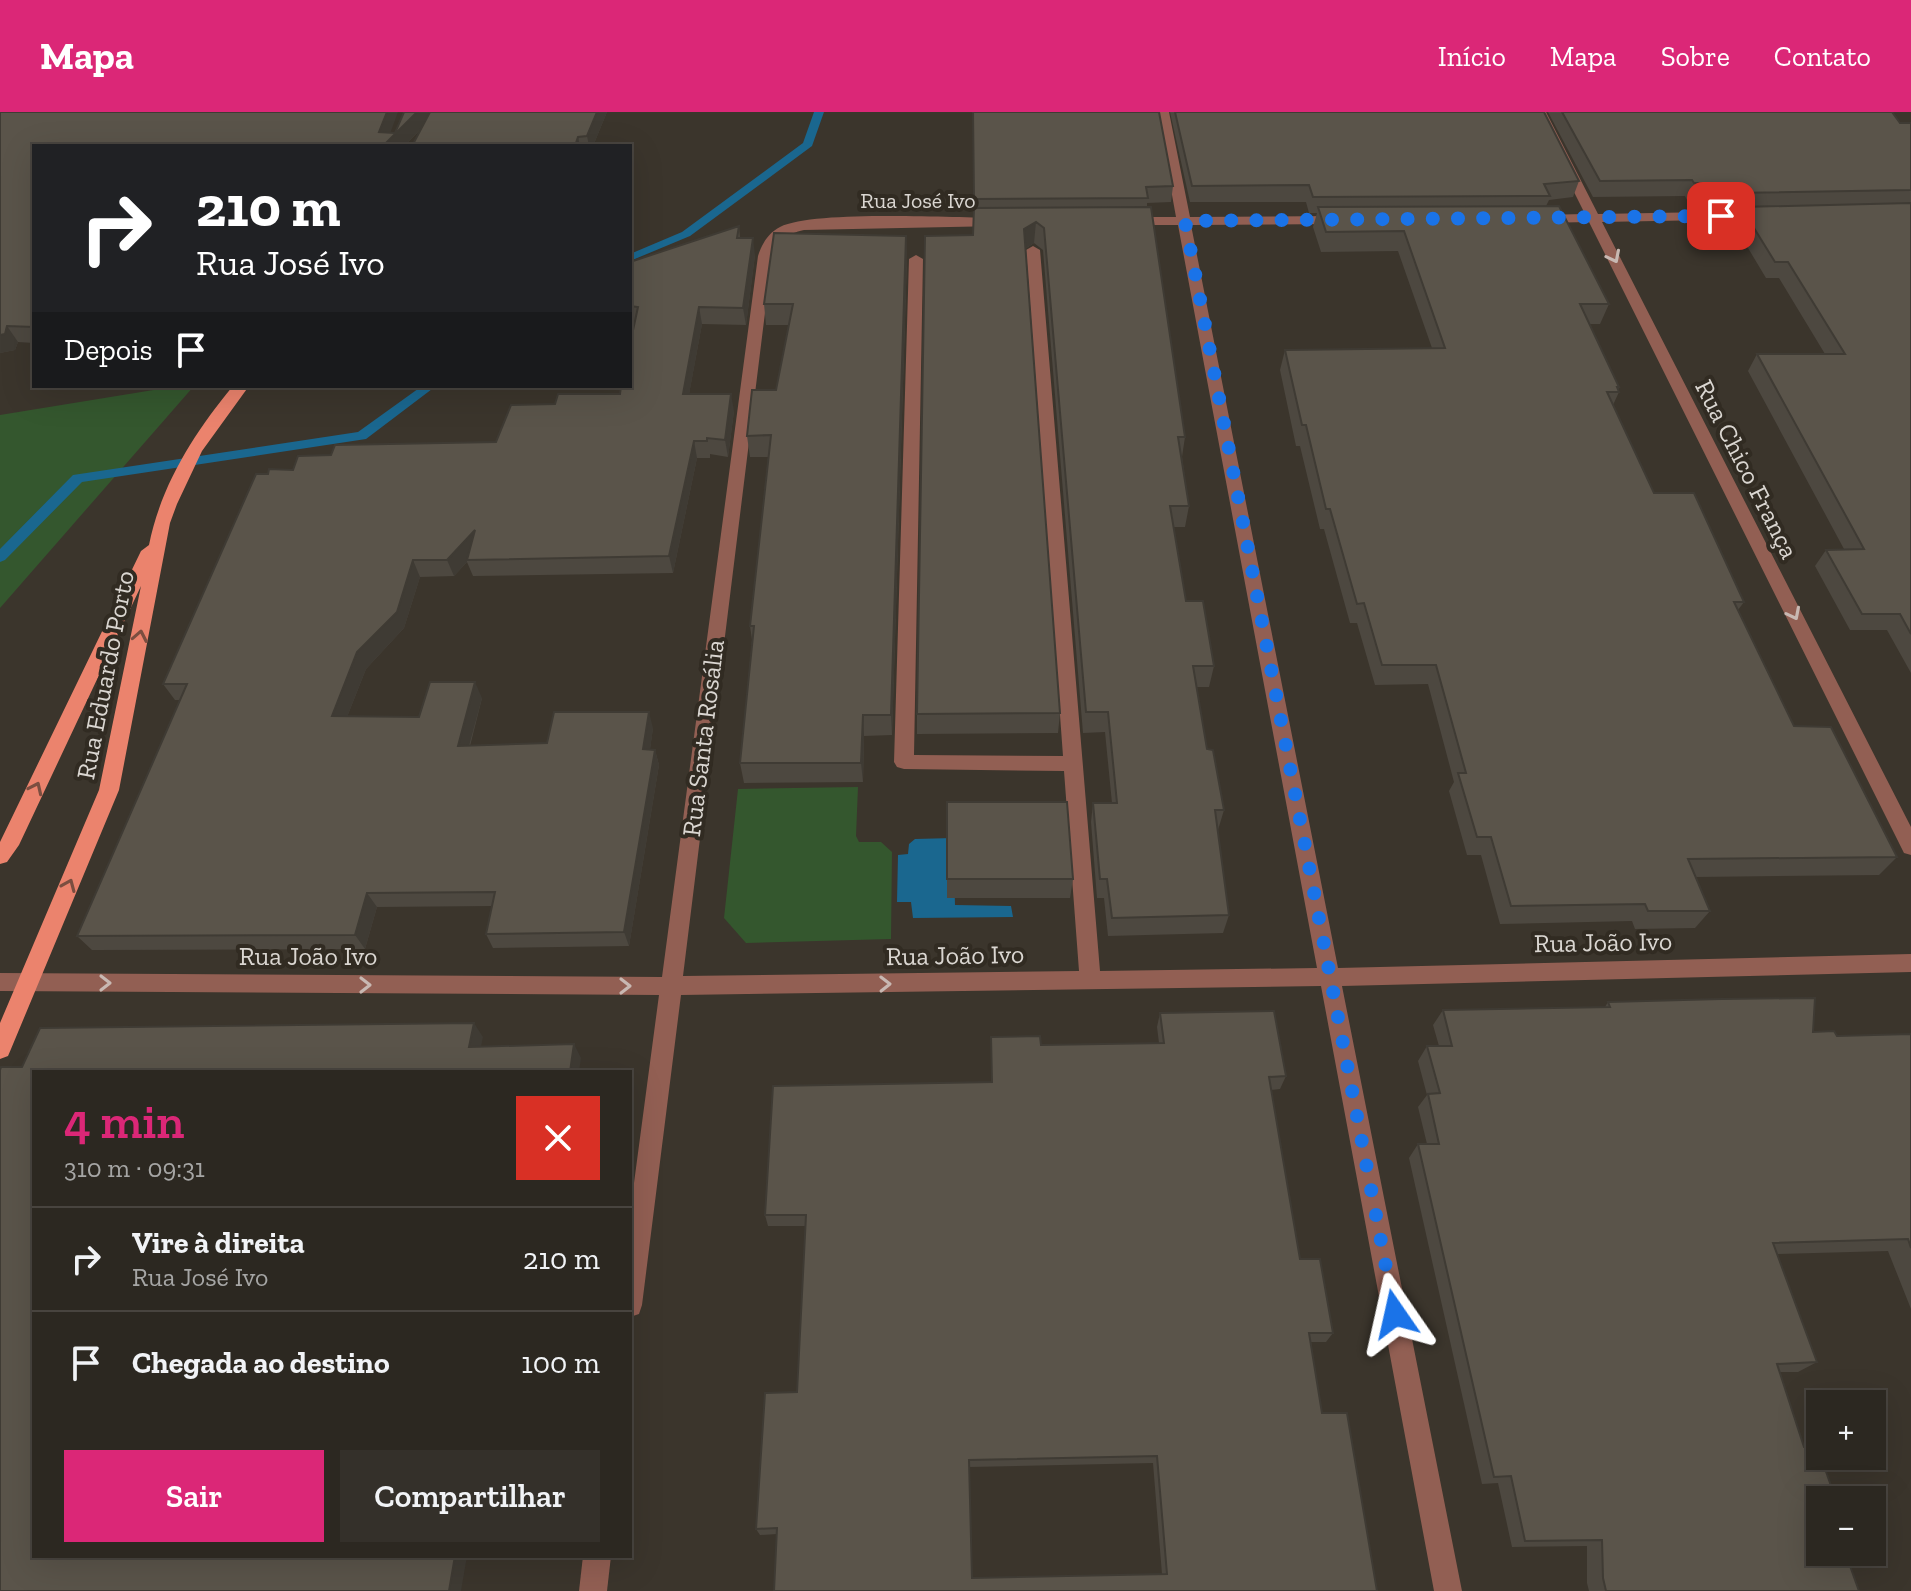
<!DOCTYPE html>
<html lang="pt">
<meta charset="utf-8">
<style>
:root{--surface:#2c2821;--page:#34302a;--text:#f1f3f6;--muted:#a6a6a5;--line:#48443f;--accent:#db2777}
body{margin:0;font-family:"Zilla Slab",serif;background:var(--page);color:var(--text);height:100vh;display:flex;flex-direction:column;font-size:30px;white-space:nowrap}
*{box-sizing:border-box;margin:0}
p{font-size:26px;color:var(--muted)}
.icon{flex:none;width:44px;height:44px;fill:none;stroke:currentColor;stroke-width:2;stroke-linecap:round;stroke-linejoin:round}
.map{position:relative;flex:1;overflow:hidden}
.drawer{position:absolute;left:32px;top:958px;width:600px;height:488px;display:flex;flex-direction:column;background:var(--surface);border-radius:0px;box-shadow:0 8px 32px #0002,0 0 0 2px var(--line)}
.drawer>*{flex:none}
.banner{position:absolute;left:32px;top:32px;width:600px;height:244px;border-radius:0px;box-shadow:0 8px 32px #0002,0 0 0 2px var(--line);background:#202124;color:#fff;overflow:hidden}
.buttons{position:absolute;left:1806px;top:1278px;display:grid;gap:16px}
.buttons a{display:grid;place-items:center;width:80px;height:80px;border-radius:0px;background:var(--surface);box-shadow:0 8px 32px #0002,0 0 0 2px var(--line);font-size:40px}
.pin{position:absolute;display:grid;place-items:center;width:68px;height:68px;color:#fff;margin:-34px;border-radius:16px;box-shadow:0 4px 12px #0006}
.me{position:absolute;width:88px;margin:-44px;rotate:349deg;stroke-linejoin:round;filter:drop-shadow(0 0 6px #0008)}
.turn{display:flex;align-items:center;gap:28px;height:168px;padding:0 32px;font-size:36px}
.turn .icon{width:104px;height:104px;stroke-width:2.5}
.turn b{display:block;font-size:56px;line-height:68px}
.then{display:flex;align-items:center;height:76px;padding:0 32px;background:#0003;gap:16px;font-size:30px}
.round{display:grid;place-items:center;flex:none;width:84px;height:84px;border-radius:0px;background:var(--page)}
.headline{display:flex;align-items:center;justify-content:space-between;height:136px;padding:0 32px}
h1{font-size:48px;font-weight:600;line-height:60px;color:var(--accent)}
.button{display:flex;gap:16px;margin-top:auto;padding:16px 32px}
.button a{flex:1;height:92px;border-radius:0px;background:var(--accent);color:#fff;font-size:32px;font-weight:600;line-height:92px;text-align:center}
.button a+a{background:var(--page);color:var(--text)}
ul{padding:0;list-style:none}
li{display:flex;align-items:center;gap:24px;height:104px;padding:0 32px;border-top:2px solid var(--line)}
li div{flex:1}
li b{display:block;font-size:30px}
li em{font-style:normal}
header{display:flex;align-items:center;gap:48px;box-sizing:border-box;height:112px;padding:0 40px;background:var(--accent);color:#fff}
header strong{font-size:38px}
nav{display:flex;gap:44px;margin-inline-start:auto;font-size:28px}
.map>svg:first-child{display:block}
</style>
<header>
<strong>Mapa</strong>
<nav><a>Início</a><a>Mapa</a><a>Sobre</a><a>Contato</a></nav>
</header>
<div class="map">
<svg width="1911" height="1479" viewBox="0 0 1911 1479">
<rect width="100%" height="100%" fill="#3b352c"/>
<!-- green -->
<g fill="#34572e">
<path d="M178 274H194L0 496V303Z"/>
<path d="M858 675 856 724 859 730H881L892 740 891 827 746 831 724 806 738 677Z"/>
</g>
<!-- water -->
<path fill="#1a678f" d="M953 726 955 793 1011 794 1013 805 913 806 911 790H897L898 743 908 742 909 732 915 727Z"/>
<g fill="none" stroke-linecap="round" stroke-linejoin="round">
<!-- stream -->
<g fill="#1a678f" fill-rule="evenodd">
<path d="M814 0H824L812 34 690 124 630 149V142L682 120 803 31Z"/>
<path d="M422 274H436L366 327 82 370 5 448 0 450V437L73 363 358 320Z"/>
</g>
<!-- minor -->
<g fill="#925f53" fill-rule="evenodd">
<path d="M1157 0H1169L1190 105 1339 104 1346 108 1339 112 1191 113 1338 856 1911 842V860L1342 874 1462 1479H1434L1321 874 681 883 642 1193 639 1202 630 1205V1101L659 883 0 879V861L662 865 758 144C762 132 768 121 780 115 814 98 954 106 999 106L1006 110 999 114 804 118C787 122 778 127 772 144L683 864 1079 859 1064 659 904 657 897 655 894 650 909 147 916 143 923 147 914 643 1063 644 1026 138 1033 134 1040 138 1100 859 1317 856 1178 113H1127L1120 109 1127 105H1176Z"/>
<path d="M1534 0H1546L1598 102 1763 99 1770 103 1763 107 1602 110 1911 715V743L1904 741 1589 110 1539 111 1532 107 1539 103 1585 102Z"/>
<path d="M583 1444H611L607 1479H579Z"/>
</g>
<!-- major -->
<path fill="#eb836d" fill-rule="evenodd" d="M233 274H249L202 339 177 392 170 411 119 678 11 937 8 944 0 947V911L99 678 141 474 19 733 7 750 0 752V730L141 439 149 433C161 373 194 321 233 274Z"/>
</g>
<!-- wall -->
<g fill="#4d4840" fill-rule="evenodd">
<path d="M0 0 395 21 404 0H607L593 34H412L423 15 404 34H34V231L18 230 15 238 0 241Z"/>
<path d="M973 0 1173 74 1171 90 1147 91V95L1185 325 1182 345 1189 394 1185 415H1174L1186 489 1214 554 1209 575H1197L1207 637 1224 698 1218 718 1229 803 1223 821 1108 824 1104 786H1097L1091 710 1093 691H1112L1105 620 1083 621 1043 138 1034 131 1025 137 1060 601 1058 621 917 622V602L973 123Z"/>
<path d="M1170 0H1544L1579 69 1573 85 1549 88 1546 94 1609 192 1600 212H1590L1619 275 1618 278 1619 280 1613 293 1654 381 1744 490 1738 498 1794 614 1897 745 1879 763 1696 765 1710 799 1695 816 1635 817 1632 809 1500 812 1481 743H1467L1449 679 1454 670 1428 572 1375 573 1357 511H1350L1324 417H1320L1300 334H1296L1280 258 1285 238 1432 236 1398 139 1321 140 1313 115 1317 101H1309L1306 90H1190Z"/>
<path d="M1548 0H1892L1900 11H1911V561L1887 518H1850L1815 454 1826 438 1844 437 1748 259 1757 242H1825L1779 166H1766L1733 111 1740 97H1725L1719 87 1687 88 1685 84 1593 85Z"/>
<path d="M739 114 740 126 755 143 746 213 702 212 689 282 734 299 728 345 710 342V346H697L673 461 473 464 467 450 454 464 420 465 404 516 366 557 347 605H419L482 586 470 634 547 631 653 616 650 637 655 638 659 653 629 834 493 836 486 822 492 794 377 795 365 837 92 838 77 824 180 588H175L163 572 268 362 293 358 331 343 496 330 555 292 620 282 634 211H630V150Z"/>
<path d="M906 124 907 145 892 623 864 624 863 670 744 671 740 651 752 528 750 514 768 345H750L747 324 776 278 789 213H766L764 192Z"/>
<path d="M947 690 1073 767 1070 786H947Z"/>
<path d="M1608 890 1837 924 1911 922V1197L1888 1139 1777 1142 1817 1250 1798 1260H1780L1820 1388 1859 1479H1589L1587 1471V1434L1512 1435 1498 1371 1482 1372 1409 1046 1418 1032H1427L1418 995 1427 983 1418 949 1427 934H1439L1433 913 1443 898 1605 895Z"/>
<path d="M1160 901 1286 964 1280 977 1271 978 1300 1147 1333 1221 1326 1230H1311L1322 1301 1377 1479H774L777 1422 760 1423 756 1417 797 1280 806 1114H768L765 1103 991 970V925L1041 933 1159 931 1157 915ZM1153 1351 1162 1462 972 1466 969 1355Z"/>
</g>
<!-- shaded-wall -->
<g fill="#3f3b34">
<path d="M387 0H398L387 30 417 0H437L404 34H383L379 20Z"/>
<path d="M597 0H607L593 34H589L587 24Z"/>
<path d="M578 25 580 34H575Z"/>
<path d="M1036 110 1034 131 1023 138 1024 117Z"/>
<path d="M906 124 907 145 892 623 891 603Z"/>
<path d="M753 126 755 143 746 213 743 196Z"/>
<path d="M699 195 702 212 686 299 683 282Z"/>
<path d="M7 214 18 230 15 238 0 241V223Z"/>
<path d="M731 282 734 299 728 345 725 328Z"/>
<path d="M694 329 697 346 673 461 669 444Z"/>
<path d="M475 418 467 448V450L454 464 447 448Z"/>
<path d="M413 448 420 465 404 516 366 557 341 620 332 604 357 540Z"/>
<path d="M475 570 482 586 465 649 458 634Z"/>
<path d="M649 600 653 616 648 653 643 637Z"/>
<path d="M863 603 864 624 863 670 861 651Z"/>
<path d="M655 638 659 653 629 834 624 820Z"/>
<path d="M367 781 377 795 365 837 355 823Z"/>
<path d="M474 911 483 925 478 949 469 935Z"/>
<path d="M574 932 581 946 579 960H570Z"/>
<path d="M455 1444H467L461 1479H449Z"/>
</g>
<!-- building -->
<g fill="#5a544a" stroke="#3f3b34" stroke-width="2" fill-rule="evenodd">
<path d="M0 0H387L379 20 395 21 404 0H417L383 34H34V215L7 214 5 222 0 223Z"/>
<path d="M430 0H597L587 24 578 25 575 34H412Z"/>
<path d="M973 0H1159L1173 74 1146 75 1148 86 974 87Z"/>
<path d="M1175 0H1544L1579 69 1544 72 1550 84 1313 85 1309 73 1192 74Z"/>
<path d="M1562 0H1892L1900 11H1911V78L1733 81 1727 71H1694L1692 68 1600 69Z"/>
<path d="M1911 91V522L1900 502H1862L1826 438 1864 437 1757 242H1845L1788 150H1775L1741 95Z"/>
<path d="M1559 94 1609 192H1580L1619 275H1617L1619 280H1607L1654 381H1694L1744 490H1734L1794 614 1831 615 1897 745 1688 747 1710 799H1648L1645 792 1511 794 1491 725H1477L1458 661H1466L1436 553H1382L1364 491 1357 492 1330 397H1326L1306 313H1302L1285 238 1445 236 1404 119 1326 120 1318 95Z"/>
<path d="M1151 95 1185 325H1178L1189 394H1170L1186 489H1203L1214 554H1193L1207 637 1213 638 1224 698H1215L1229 803 1112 806 1107 767H1100L1093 691H1117L1108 600H1086L1044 116 1036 110 1024 117 1060 601 917 602 925 124 973 123 974 96Z"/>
<path d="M739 114 737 126H753L743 196 699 195 683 282H731L725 328 707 326V329H694L669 444 467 448 475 418 447 448H413L397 500 357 540 332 604 419 605 430 570H475L458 634 547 631 554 600H649L643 637 655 638 624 820 486 822 495 780 367 781 355 823 77 824 187 572H163L256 362H268L269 357 293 358 298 344 331 343 335 333 496 330 511 293 555 292 558 282H620L621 274H630V232L638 195 630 194V150Z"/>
<path d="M774 121 906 124 891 603H863L861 651H740L754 514H750L771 323 747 324 752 278H776L793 192H764Z"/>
<path d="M947 690H1067L1073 767H947Z"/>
<path d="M1815 886 1813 920 1834 919 1837 924 1911 922V1136L1908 1127 1773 1131 1817 1250 1777 1252 1804 1335 1817 1334 1836 1388H1820V1440H1845L1859 1479H1606L1603 1466 1602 1428 1525 1429 1511 1364 1494 1365 1418 1032H1439L1428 982 1440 981 1427 934H1452L1443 898 1610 895 1608 890 1721 887Z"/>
<path d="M1274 899 1286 964 1269 965 1300 1147H1320L1333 1221H1309L1322 1301H1347L1377 1479H774L777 1416 756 1417 765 1281 797 1280 806 1103H765L773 974 992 970 991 925 1040 924 1041 933 1164 931 1160 901ZM1157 1344 1167 1462 972 1466 969 1348Z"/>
<path d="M474 911 469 935 574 932 570 960H34V1444H455L449 1479H0V958L1 955H22L40 916Z"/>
</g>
<!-- one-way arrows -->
<defs><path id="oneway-chevron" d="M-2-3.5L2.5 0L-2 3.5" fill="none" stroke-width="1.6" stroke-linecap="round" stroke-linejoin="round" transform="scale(2)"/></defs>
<g stroke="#c8b8b2">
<use href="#oneway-chevron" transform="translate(1614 145) rotate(63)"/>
<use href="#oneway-chevron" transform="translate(1794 502) rotate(63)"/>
<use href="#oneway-chevron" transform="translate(105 871)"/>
<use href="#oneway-chevron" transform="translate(885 872) rotate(-1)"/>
<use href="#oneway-chevron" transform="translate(365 873)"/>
<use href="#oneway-chevron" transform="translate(625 874)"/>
</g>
<g stroke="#7b4e40">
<use href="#oneway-chevron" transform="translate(140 524) rotate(-79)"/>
<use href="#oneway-chevron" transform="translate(36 676) rotate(-65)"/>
<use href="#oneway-chevron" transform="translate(69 773) rotate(-67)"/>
</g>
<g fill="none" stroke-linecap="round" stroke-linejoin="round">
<!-- route -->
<path stroke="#1a73e8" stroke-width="14" stroke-dasharray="0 25.2" d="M1395 1202 1185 109 1721 104"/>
</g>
<g text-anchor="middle" stroke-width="8" stroke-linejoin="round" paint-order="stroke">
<!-- far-street labels -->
<g font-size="22" fill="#dad6d1" stroke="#312b22">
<text x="918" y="96">Rua José Ivo</text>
</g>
<!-- street labels -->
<g font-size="26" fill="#dad6d1" stroke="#312b22">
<text transform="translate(1747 357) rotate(63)" y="9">Rua Chico França</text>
<text transform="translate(105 563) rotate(-79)" y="9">Rua Eduardo Porto</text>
<text transform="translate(703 626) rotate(-83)" y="9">Rua Santa Rosália</text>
<text transform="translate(1603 830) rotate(-1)" y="9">Rua João Ivo</text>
<text transform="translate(955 843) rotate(-1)" y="9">Rua João Ivo</text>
<text x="308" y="853">Rua João Ivo</text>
</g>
</g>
</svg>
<div class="buttons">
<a>+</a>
<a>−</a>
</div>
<div class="pin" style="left:1721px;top:104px;background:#d93025"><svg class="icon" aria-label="arrive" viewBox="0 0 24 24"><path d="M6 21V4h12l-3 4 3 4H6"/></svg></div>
<svg class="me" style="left:1395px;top:1202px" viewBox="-20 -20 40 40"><path d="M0-17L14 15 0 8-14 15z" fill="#1a73e8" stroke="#fff" stroke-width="4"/></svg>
<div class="banner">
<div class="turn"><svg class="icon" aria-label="right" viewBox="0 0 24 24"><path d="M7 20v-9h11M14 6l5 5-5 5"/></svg><div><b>210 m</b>Rua José Ivo</div></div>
<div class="then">Depois<svg class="icon" aria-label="arrive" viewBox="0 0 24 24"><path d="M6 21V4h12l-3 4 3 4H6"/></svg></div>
</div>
<section class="drawer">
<div class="headline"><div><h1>4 min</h1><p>310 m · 09:31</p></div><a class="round" style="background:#d93025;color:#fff"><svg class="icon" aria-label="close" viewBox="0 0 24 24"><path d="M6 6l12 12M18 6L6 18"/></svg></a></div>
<ul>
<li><svg class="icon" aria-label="right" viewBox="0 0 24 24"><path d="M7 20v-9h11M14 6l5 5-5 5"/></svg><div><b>Vire à direita</b><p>Rua José Ivo</p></div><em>210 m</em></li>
<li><svg class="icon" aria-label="arrive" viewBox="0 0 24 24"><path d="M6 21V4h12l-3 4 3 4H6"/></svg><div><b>Chegada ao destino</b></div><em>100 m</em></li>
</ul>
<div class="button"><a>Sair</a><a>Compartilhar</a></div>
</section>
</div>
